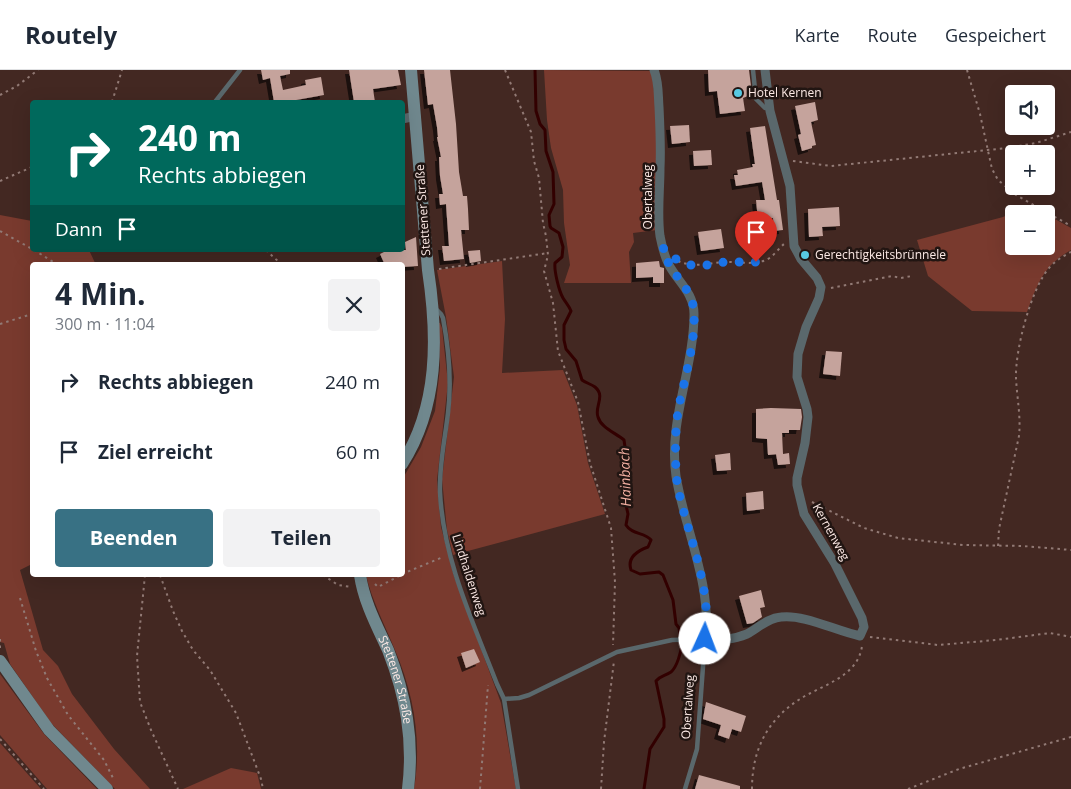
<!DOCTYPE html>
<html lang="de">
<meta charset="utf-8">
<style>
:root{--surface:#fff;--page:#f2f2f3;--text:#1f2937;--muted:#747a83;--line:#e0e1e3;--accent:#387184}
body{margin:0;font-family:"Open Sans",sans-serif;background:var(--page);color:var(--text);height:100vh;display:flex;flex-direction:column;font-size:19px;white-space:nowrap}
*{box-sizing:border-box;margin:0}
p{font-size:16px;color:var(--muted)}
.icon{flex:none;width:28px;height:28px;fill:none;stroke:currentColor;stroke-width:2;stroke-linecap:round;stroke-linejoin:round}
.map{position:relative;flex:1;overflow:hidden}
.panel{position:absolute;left:30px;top:192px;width:375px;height:315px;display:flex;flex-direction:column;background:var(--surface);border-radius:5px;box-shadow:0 5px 20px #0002}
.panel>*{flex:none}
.hud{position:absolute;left:30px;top:30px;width:375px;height:152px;border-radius:5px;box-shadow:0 5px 20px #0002;background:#00695c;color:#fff;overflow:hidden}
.fabs{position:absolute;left:1005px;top:15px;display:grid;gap:10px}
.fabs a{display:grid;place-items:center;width:50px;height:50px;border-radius:5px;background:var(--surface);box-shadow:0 5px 20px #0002;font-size:25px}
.pin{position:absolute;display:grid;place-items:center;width:42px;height:42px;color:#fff;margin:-51px -21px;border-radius:50% 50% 50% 0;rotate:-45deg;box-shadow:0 0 5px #0007}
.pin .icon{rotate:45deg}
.me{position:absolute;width:55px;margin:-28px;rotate:2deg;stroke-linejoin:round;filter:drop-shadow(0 0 4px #0008)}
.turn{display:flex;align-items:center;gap:18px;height:105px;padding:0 25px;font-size:22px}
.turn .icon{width:65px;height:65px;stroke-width:2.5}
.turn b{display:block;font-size:35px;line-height:42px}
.then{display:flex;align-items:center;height:48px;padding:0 25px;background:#0003;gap:10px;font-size:19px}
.round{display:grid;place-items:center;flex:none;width:52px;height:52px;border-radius:5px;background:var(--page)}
.summary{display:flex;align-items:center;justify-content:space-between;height:85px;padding:0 25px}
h1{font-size:30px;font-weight:700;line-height:38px}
.button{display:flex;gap:10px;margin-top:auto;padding:10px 25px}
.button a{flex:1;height:58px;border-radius:5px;background:var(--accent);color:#fff;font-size:20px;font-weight:700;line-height:58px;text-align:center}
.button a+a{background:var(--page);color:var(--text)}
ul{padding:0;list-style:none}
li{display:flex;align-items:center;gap:15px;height:70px;padding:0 25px}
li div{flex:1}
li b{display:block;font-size:19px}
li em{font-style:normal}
header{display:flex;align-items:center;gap:30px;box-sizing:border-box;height:70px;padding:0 25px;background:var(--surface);border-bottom:1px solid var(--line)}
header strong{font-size:24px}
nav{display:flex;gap:28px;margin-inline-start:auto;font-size:18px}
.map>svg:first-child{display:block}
</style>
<header>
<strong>Routely</strong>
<nav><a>Karte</a><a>Route</a><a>Gespeichert</a></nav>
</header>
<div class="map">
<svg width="1071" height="719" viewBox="0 0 1071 719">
<defs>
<filter id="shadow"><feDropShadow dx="-4" dy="4" stdDeviation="0" flood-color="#0009"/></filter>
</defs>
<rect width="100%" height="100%" fill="#432822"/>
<!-- green -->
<g fill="#793a2e" fill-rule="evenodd">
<path d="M544 0 652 1 657 51V160L633 163 634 172 629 182 631 213H564L570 195 564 153 563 120 551 78 547 50Z"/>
<path d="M1030 135 1071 158V180C1043 196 1038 213 1027 242L972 241 928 206 917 170 1003 147ZM1014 144H1046V176H1014Z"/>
<path d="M0 145 32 151V180H89L96 195H32V494L20 500 43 580 58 596 72 624 114 679 150 719H115L51 653 10 594 4 573 0 572Z"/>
<path d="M502 191 505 249 502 303 563 300 577 335 588 393 605 444 453 485 447 460 442 409 454 307 446 247 437 200Z"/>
<path d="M439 253H440L442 258 448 313 437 410 441 457 454 506 501 633 516 719H414C422 671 414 625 395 580 385 555 372 531 366 505H402L403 408 421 377 435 341 440 298Z"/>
<path d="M0 604 44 664 97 719H47L0 665Z"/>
<path d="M0 673 41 719H0Z"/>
<path d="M231 698 257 703 261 719H183Z"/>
</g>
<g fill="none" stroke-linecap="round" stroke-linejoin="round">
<!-- stream -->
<g stroke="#320000" stroke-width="3">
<path d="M535 0 536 41 540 54 545 60 546 81 553 102 554 134 549 145 550 156 551 158 559 163 563 177 562 187 555 193C554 201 559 221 563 228 566 233 569 236 571 241L564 255V270L566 279 576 291 582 310C586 313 591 314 595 317 606 326 594 337 598 347 601 358 616 363 624 370L626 384 625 410 623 422 628 444 626 455C632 465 645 462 651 470L648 477C637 481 627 488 631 500L640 504 659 502 663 505 673 530 676 554 679 558 680 565"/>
<path d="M644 719 650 679 664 657V649L656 611C660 606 665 606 671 602 677 597 681 582 682 574"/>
</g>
</g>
<!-- building -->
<g fill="#c5a39c" filter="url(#shadow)">
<path d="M261 0H290V4L280 6 283 20 306 15 305 10 321 7 324 25 296 30V32H274L270 8 263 10Z"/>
<path d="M349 0H398L401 15 373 19 375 32H354Z"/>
<path d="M424 0H450L456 54 459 102 463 126H467L468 139 469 160H461L464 189 444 191 442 176H449L446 134 440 135 439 124H443L440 106 439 87H441L437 67H438L437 57 433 34 428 35Z"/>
<path d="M708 0H749L751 16 747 17 748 26 743 28 745 41 720 44 717 21 709 22Z"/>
<path d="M815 32 818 50 811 52 816 75 812 76V78L802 81 798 65 801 64 795 36Z"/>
<path d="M689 55 690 72 672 74 670 56Z"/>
<path d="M765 56 777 130H779L783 160 774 161 773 148 758 150 756 130H765L762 112 736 116 734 105H738L737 100 753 97 752 94H755L750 58Z"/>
<path d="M711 80 712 95 694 96 693 81Z"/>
<path d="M839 137 840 156 822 157 823 166 809 167 808 139Z"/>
<path d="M721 159 724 178 701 181 698 162Z"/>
<path d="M416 167 418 196 402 197V195H385L380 184 388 180H406L405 172Z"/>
<path d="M480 180 481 191 470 193 468 181Z"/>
<path d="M659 191 660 197 664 198V213H653V207L636 208V193Z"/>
<path d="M826 281 842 282 840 306 823 304Z"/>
<path d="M771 338 801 339 802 347 800 360H789V363H782L783 384 789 383 790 394 778 395 776 384H778L768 385 767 369 756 368V339Z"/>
<path d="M730 383 731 400 717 401 715 385Z"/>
<path d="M763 421 764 439 747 441 746 423Z"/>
<path d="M761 520 765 537 760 538 762 547 753 553 747 554 739 526Z"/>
<path d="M474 579 480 592 466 598 461 583Z"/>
<path d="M706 632 746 646 741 662 732 659 729 669 718 665 721 655 703 649Z"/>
<path d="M699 705 740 716V719H695Z"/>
</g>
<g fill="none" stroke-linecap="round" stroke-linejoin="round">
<!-- path -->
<g stroke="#927a75" stroke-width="2" stroke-dasharray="2.5 4" stroke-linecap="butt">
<path d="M505 0 531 62 534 91 539 108 543 153 546 166 548 185 544 201 553 233 558 281 578 332 590 393 611 458 615 512 613 575"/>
<path d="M967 0 980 44 992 99 998 110 1016 125 1071 156"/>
<path d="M0 25 17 16 38 0"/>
<path d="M112 32 122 0"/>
<path d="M793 91 831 96 1007 78 1036 73 1071 62"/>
<path d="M0 111 32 97"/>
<path d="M0 161 32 179"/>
<path d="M34 180 58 195"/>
<path d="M266 180 282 195"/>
<path d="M678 191C696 199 710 192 728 192 740 192 754 195 766 190 773 187 778 179 784 174"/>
<path d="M439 199 548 183"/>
<path d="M831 218 892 206 901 208 912 206"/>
<path d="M0 254 32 244"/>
<path d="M812 432 864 458 898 468 963 475 1023 476 1071 480"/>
<path d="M998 476 999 459 1019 366C1021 347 1017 328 1016 308 1015 280 1031 219 1049 198 1055 191 1063 186 1071 182"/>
<path d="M402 504 443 487"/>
<path d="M145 505 137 586 140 632 151 660 178 719"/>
<path d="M160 505 173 541 182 561 193 580 210 600 236 643 261 709 263 719"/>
<path d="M323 505 338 515 351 517"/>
<path d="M375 514 378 517 401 505"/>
<path d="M20 528 36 581 47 608 68 645 104 690 113 708"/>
<path d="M870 567 938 575 996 570 1050 563 1071 567"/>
<path d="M0 569V580"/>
<path d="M692 581V587L696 589"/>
<path d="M0 669 44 719"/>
<path d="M480 719 488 615"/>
<path d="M601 719 604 672 614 591"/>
<path d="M752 719C752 680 767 650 800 629 822 615 858 607 862 576"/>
<path d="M908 719 959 699 1071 667"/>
</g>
<!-- service -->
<g stroke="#5a686c" stroke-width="4.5">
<path d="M753 0 756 29 765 38H769"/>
<path d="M215 32 240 0"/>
<path d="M435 238 441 244 443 248C449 280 452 310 448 343 445 369 439 395 440 422 443 489 473 552 497 614L504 629 518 719"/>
<path d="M504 629 519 628 529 625 617 582 672 570 705 569 697 679 685 719"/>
</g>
<!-- minor -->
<g stroke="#5a686c" stroke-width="9">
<path d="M654 0C659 12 658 25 659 37 660 58 661 78 660 98 660 120 657 144 660 166 662 176 664 186 669 195 678 212 694 223 694 244 694 299 668 351 676 406 684 457 713 517 705 569 720 570 733 570 747 564 758 558 768 548 781 547 804 544 836 561 860 566L864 557 862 548 835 494 804 444 797 415V408L805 373 808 347 807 339 797 307 798 284 806 257 819 228 821 217 817 208 801 189 794 176 790 116 770 41 765 0"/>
<path d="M402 49 416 46"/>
</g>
<!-- secondary -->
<g stroke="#70888e" stroke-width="12">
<path d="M402 394C439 336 438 267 428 200L411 0"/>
<path id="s1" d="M360 505C364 532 377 556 388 580 406 626 414 670 408 719"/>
<path d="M0 591 49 660 107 719"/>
</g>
</g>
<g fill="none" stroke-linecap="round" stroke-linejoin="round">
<!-- route -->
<path stroke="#1a73e8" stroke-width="9" stroke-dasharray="0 16.2" d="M705 569C711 534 698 490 688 457 683 439 677 420 676 401 675 379 675 357 679 336 685 306 698 265 693 235 689 215 668 202 663 178L676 189 691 195 701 196 725 192H756"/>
</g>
<!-- markers -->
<g fill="#57c9e2" stroke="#211512" stroke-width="2">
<circle cx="738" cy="23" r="5"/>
<circle cx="805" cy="185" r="5"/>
</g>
<g text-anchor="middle" stroke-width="5" stroke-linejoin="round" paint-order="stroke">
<!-- poi labels -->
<g font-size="12" fill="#fce9e5" stroke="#211512" text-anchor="start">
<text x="748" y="27">Hotel Kernen</text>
<text x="815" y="189">Gerechtigkeitsbrünnele</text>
</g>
<!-- street labels -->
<g font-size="12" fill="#fce9e5" stroke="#211512">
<text transform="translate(648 127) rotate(-90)" y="4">Obertalweg</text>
<text transform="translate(423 140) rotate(-94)" y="4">Stettener Straße</text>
<text transform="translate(831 462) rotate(61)" y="4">Kernenweg</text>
<text transform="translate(469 505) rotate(72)" y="4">Lindhaldenweg</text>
<text dy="4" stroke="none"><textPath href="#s1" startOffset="111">Stettener Straße</textPath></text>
<text transform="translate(688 637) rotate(-86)" y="4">Obertalweg</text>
</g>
<!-- water labels -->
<g font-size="14" font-style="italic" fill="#f3b0a2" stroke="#211512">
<text transform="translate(625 407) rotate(-92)" y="5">Hainbach</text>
</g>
</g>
</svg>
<div class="fabs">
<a><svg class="icon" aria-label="sound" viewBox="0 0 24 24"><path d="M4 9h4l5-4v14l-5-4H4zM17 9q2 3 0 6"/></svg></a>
<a>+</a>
<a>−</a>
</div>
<div class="pin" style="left:756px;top:192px;background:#d93025"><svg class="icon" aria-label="arrive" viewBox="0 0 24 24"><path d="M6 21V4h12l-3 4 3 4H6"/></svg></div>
<svg class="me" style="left:705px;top:569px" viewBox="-20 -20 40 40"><circle r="19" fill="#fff"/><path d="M0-13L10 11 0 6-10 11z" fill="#1a73e8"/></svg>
<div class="hud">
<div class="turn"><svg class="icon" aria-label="right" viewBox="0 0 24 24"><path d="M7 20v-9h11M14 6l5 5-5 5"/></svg><div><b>240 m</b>Rechts abbiegen</div></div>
<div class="then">Dann<svg class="icon" aria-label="arrive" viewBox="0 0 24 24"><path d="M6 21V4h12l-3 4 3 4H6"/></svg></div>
</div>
<section class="panel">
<div class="summary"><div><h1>4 Min.</h1><p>300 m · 11:04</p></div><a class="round"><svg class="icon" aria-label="close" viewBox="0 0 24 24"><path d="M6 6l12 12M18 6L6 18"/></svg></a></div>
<ul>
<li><svg class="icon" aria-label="right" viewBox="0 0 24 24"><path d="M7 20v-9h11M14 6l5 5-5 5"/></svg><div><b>Rechts abbiegen</b></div><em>240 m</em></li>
<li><svg class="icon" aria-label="arrive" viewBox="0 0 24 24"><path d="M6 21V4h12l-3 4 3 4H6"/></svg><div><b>Ziel erreicht</b></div><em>60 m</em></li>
</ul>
<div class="button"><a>Beenden</a><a>Teilen</a></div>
</section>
</div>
